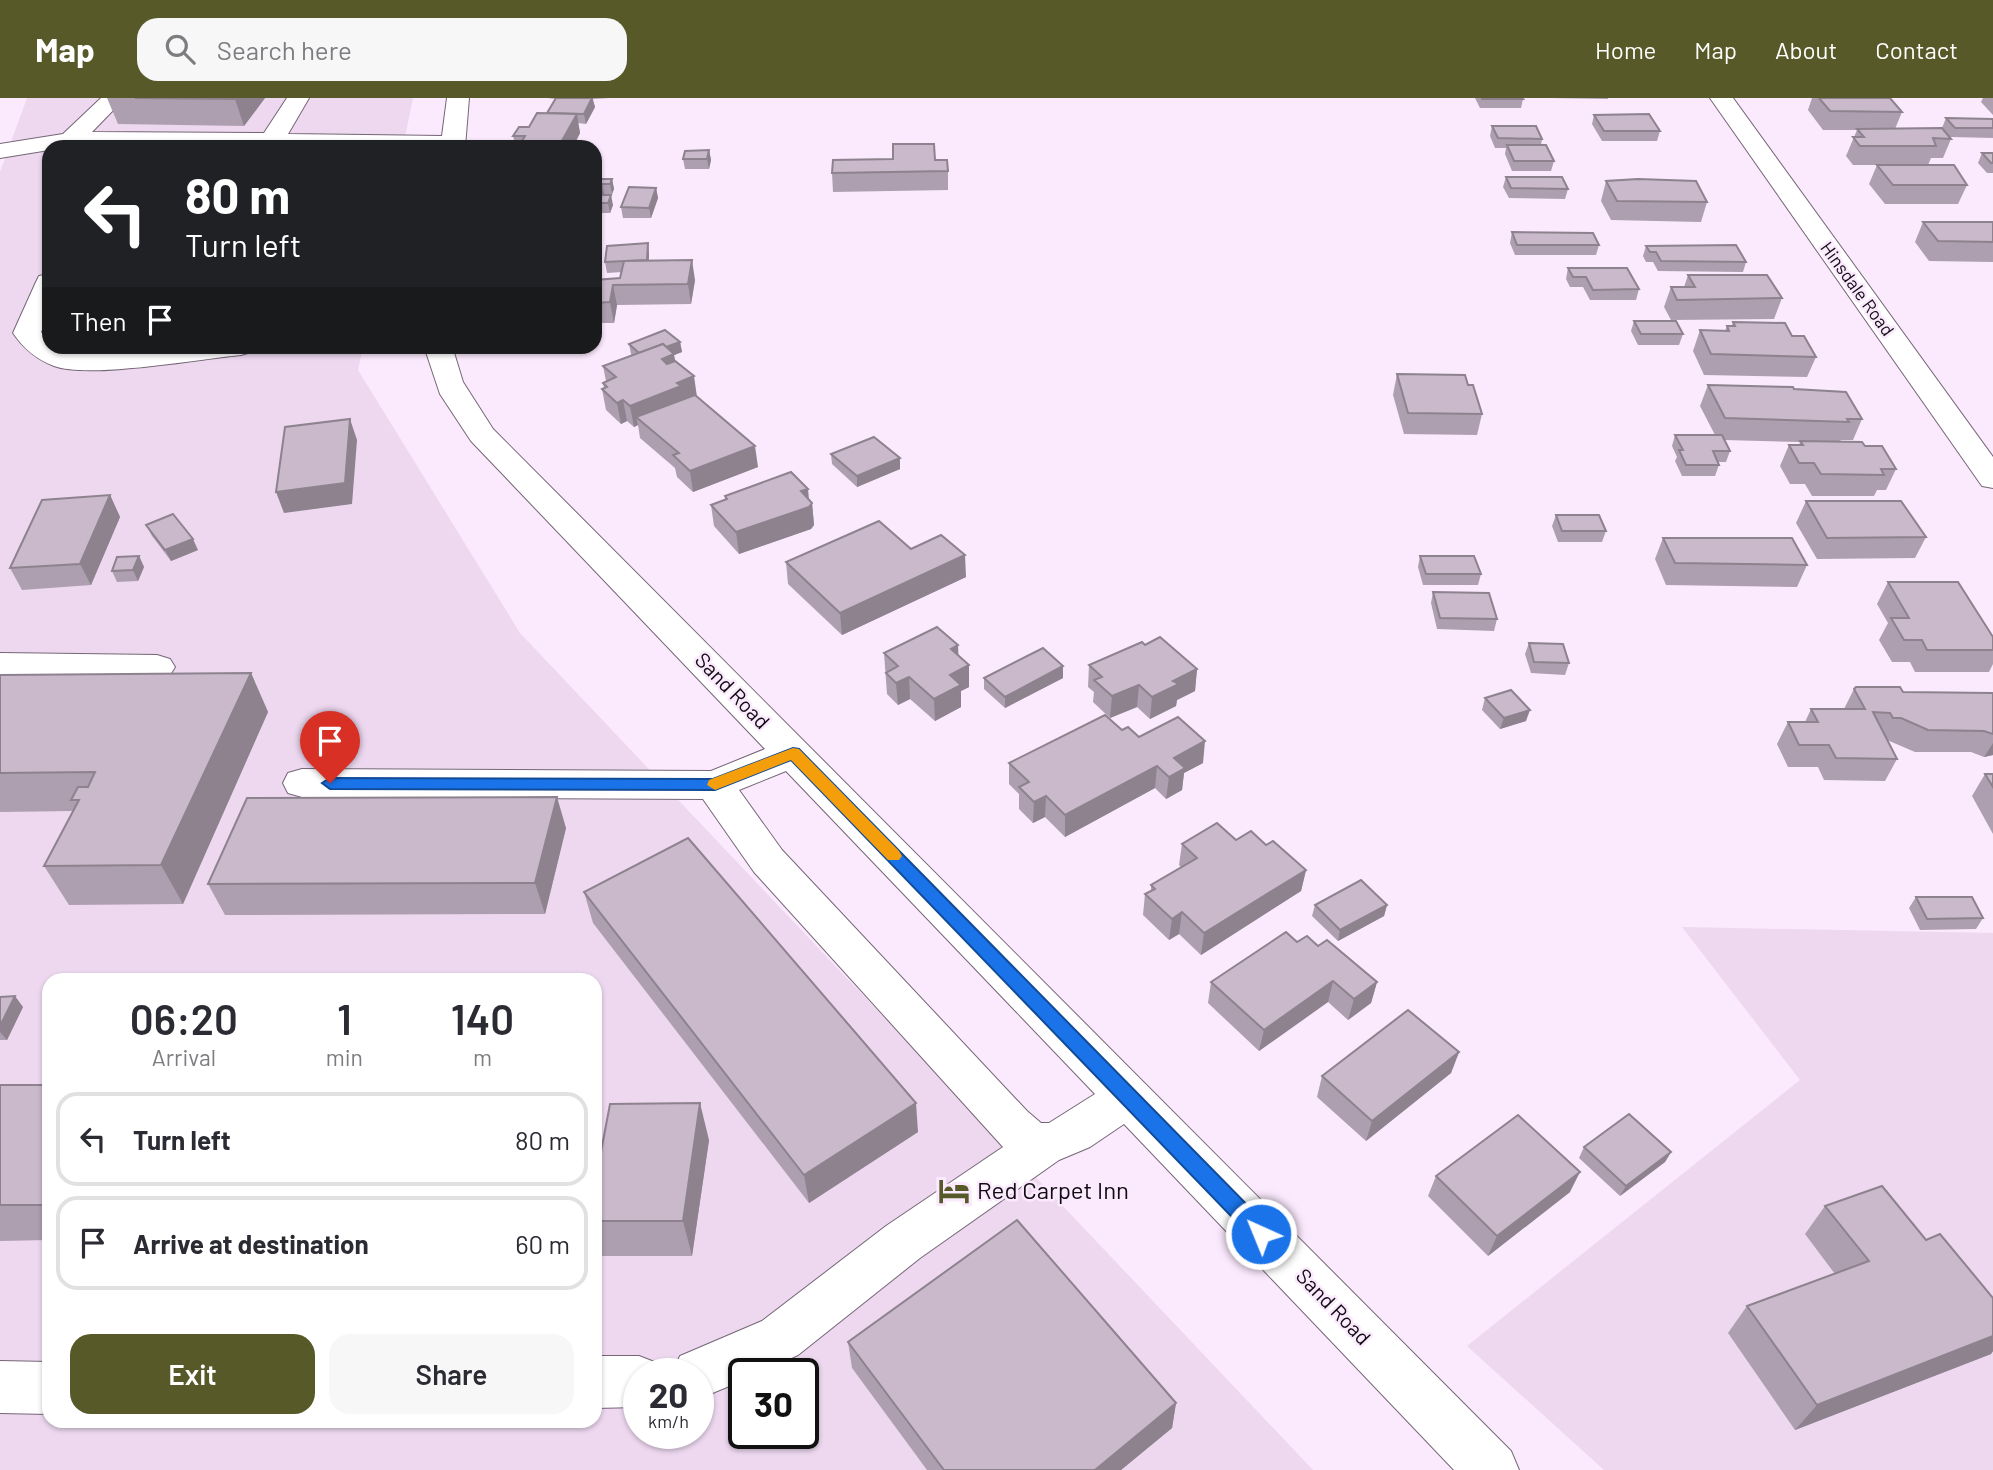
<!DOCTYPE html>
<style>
:root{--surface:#fff;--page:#f7f7f7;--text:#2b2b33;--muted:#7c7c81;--line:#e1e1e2;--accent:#575a28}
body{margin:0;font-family:Barlow,sans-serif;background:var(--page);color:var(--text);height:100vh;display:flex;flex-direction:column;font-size:26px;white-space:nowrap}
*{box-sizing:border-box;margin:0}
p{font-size:23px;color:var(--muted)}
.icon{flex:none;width:38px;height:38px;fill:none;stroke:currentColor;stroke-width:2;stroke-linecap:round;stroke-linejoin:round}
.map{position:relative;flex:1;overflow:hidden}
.details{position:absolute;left:42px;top:875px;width:560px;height:455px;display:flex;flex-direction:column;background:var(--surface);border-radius:21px;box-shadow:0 2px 5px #0004}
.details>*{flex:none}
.top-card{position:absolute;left:42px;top:42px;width:560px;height:214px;border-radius:21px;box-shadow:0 2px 5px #0004;background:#202124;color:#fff;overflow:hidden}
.speed{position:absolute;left:623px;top:1260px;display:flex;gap:14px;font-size:35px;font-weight:700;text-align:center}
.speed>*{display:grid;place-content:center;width:91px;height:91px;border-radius:50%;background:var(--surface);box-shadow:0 2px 5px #0004;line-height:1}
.speed small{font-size:18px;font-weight:400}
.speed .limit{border:4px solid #111;border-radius:10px;background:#fff;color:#111}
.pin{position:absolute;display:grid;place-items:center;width:60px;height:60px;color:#fff;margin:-72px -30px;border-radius:50% 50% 50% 0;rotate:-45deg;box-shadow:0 0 7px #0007}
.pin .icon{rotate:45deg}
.me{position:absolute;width:77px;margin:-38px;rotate:316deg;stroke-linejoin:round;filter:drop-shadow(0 0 5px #0008)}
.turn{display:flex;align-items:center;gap:24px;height:147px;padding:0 28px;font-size:32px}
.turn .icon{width:91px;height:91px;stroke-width:2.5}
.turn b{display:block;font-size:49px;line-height:60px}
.then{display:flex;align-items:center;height:66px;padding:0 28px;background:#0003;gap:14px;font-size:26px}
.eta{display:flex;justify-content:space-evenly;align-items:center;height:119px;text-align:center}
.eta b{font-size:42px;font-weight:600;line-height:49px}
.action{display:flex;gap:14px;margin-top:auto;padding:14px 28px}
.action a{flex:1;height:80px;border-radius:21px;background:var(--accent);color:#fff;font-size:28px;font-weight:600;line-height:80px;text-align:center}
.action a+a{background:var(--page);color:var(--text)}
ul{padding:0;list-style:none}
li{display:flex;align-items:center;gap:21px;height:94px;margin:0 14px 10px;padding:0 14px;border:4px solid var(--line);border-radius:21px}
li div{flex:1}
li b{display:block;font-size:26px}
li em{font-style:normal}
header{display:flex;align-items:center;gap:42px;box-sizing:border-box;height:98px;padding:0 35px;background:var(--accent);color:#fff}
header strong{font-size:33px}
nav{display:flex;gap:38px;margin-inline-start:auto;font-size:24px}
.search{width:490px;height:63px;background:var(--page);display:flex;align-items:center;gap:18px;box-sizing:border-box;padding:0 24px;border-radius:21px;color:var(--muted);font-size:26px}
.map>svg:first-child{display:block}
</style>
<header>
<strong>Map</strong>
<div class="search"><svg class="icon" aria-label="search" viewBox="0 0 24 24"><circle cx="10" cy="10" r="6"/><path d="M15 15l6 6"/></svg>Search here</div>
<nav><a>Home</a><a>Map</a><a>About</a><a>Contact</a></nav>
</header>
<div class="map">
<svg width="1993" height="1372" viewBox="0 0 1993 1372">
<rect width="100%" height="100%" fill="#fbe9fd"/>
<!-- built -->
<g fill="#edd8f0" fill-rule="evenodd">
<path d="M27 0H413L403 49H49V248L363 249 358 272 520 535 1313 1372H0V74ZM49 882H595V1323H49ZM639 1276H698V1335H639ZM744 1276H803V1335H744Z"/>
<path d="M1682 829 1993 835V1372H1604L1467 1248 1800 982Z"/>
</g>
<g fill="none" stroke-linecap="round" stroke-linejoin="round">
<defs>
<g id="minor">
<path d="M101 0H125L92 34 264 35 287 0H309L288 36 442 38 447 0H469L465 49 101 47 49 49V52L0 60V46L63 36Z"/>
<path d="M1710 0H1733L1993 359V390L1982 388Z"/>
<path d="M49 176V216L41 234 49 243V248H59L70 254H102L157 248H255L251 254 241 257C199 261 89 281 54 268 36 261 24 251 13 235L36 184 39 178Z"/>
<path d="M424 248H452L463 284 493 331 1511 1353 1519 1372H1454L1124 1026 1090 1049 1059 1062 920 1160 798 1257 757 1276H744V1282L698 1301V1276H672L680 1258 762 1223 886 1128 1003 1049 754 774 703 701 302 699 288 695 283 685 288 675 302 671 711 673 765 651 471 343 440 296ZM786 673 1095 996 1049 1025H1041L1027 1013 782 752 739 692Z"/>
<path d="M0 555 157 557 170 561 175 569 170 577 157 581 0 579Z"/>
<path d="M595 1258H639L657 1265 662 1276H639V1309L595 1310Z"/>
<path d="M0 1263 49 1264V1316L0 1315Z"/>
</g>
</defs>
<!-- minor casing -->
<use href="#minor" stroke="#756676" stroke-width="2"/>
<!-- minor -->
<use href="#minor" fill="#fff" fill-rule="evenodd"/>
</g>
<!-- wall -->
<g fill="#ad9faf">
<path d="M107 0H265L244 28 118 26Z"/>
<path d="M547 0H610L593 1 595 9 586 26 578 25 580 35 573 49H516L513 38 529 29 547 15 556 1Z"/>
<path d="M1475 0H1522L1523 1 1521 10H1480Z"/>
<path d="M1550 0H1608V1Z"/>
<path d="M1812 0H1890L1902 14 1895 31 1942 30 1946 20 1993 21V40L1951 39V41L1943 60H1931L1928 67H1853L1846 58 1857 32H1823L1808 12Z"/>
<path d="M1983 0H1993V17L1981 4Z"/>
<path d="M1594 17 1660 33 1657 43H1602L1592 26Z"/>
<path d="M1492 28 1542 41 1541 47 1554 63 1551 73H1512L1505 56 1506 50H1495L1490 38Z"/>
<path d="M709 52 711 62 709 71H685L683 61Z"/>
<path d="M1982 55H1993V75H1987L1978 65Z"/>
<path d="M935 62 948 73V92L833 94 832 75Z"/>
<path d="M1877 67 1967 87 1958 106H1885L1869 86Z"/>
<path d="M1506 79 1568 91 1565 101 1509 100 1503 89Z"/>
<path d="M595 81H612L614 91 612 96 603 97 613 107 610 115H595Z"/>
<path d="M1606 83 1707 104 1701 124 1611 122 1601 103Z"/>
<path d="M656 90 658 100 651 120H623L621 109Z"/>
<path d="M1923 124H1993V164L1929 163 1915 144Z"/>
<path d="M1512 134 1599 147 1596 157H1515L1510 145Z"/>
<path d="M648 145 649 156V163L695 182 691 206 617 207 614 225H595V182L620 180 622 174 607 175 605 164Z"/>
<path d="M1646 148 1746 164 1743 174 1658 173 1653 164H1646L1643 158Z"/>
<path d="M1568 170 1639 191 1636 202H1590L1583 189H1570L1566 181Z"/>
<path d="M1688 177 1782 200 1774 221 1671 222 1664 209 1671 189H1684Z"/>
<path d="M1634 223 1683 236 1679 247H1638L1631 233Z"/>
<path d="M1733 224 1792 238 1816 259 1807 279 1704 277 1693 253 1700 232 1725 233 1727 228H1732Z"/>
<path d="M680 244 682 254 674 257 675 263 697 299 758 369 693 394 677 379 675 370 640 340 638 327 634 329 627 323 621 326 606 312 602 291 604 290 603 285 606 283 603 268 632 258 631 256 629 246Z"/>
<path d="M1397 276 1482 316 1477 337 1404 336 1393 297Z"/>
<path d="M1708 287 1794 291 1862 321 1853 342H1841L1840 343 1865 348 1896 371 1886 392H1877L1874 398H1812L1805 386H1790L1780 368 1789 347H1799L1800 344 1724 342 1730 353 1726 364H1718L1719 367 1715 378H1682L1675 363 1677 359 1672 348 1675 337H1715L1700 308Z"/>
<path d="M831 356 900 360V371L857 389 832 366Z"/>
<path d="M808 391 809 402 812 405 814 427 811 431 739 456 714 428 711 407 725 402V398Z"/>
<path d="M110 397 120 419 91 487 22 492 10 470Z"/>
<path d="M1806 403 1926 439 1915 460 1817 461 1796 425Z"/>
<path d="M1556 417 1606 433 1602 444H1558L1552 428Z"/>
<path d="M146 427 198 452 171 463 152 438Z"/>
<path d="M1663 440 1807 467 1797 489 1666 487 1655 461Z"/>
<path d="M911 451 966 479 842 537 788 486 786 464Z"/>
<path d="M139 458 144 469 138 483 117 484 112 473Z"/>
<path d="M1420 458 1481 476 1478 487H1423L1418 469Z"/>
<path d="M1888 484 1993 539V566L1989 574H1915L1910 564H1892L1879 542 1888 525 1877 506Z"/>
<path d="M1433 494 1497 521 1494 533 1437 531 1431 505Z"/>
<path d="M1529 545 1569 565 1565 577 1531 575 1525 556Z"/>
<path d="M1145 547 1197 571 1195 593 1177 602 1176 608 1150 621 1137 609 1110 620 1093 604 1094 594 1088 589 1089 567Z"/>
<path d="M884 555 958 557 969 589 961 593V609L935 623 910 601 898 607 887 596Z"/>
<path d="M1063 568V580L1005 610 984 591V580Z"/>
<path d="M251 575 268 614 183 806 69 807 44 768 73 713 0 714V577Z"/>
<path d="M1854 591 1903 594 1993 595V657L1984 659 1971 654H1915L1887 642 1897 661 1885 683 1824 682 1818 669H1788L1777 646 1788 624H1805L1811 611H1844Z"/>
<path d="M1485 600 1526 623 1500 631 1482 612Z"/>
<path d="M1122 632 1203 665 1184 675 1182 692 1166 701 1155 690 1065 739 1045 719 1033 725 1019 711V696L1009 686V665Z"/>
<path d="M1985 676H1993V736L1972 698Z"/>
<path d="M566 730 545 816 225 817 208 786Z"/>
<path d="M1236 742 1266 747 1306 772 1301 793 1201 857 1179 836 1169 842 1143 817 1145 796 1151 793V787L1181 769 1179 767 1182 746Z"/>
<path d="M584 794 918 1034 809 1105 593 825Z"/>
<path d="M1916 799 1983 820 1976 831 1920 832 1909 810Z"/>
<path d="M1315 807H1387L1384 818 1338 843 1312 818Z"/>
<path d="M1297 844 1318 848 1377 884 1371 905 1348 922 1328 904 1259 953 1208 905 1211 884Z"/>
<path d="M0 899 23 909 7 942H0Z"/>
<path d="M1459 954 1451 975 1366 1043 1317 999 1322 978Z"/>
<path d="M0 987H49V1142L0 1143Z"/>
<path d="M709 1042 692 1158H600L595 1145V1075Z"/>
<path d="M1584 1049 1671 1054 1665 1064 1620 1098 1579 1060Z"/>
<path d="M1436 1078 1570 1094 1488 1158 1428 1098Z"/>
<path d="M1825 1108 1993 1200V1253L1991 1256 1795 1332 1728 1235 1747 1208 1835 1176 1805 1136Z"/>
<path d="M848 1244 1176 1305 1172 1330 1121 1372H927L852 1270Z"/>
</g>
<!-- shaded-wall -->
<g fill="#8d828e">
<path d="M236 0H265L244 28 235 1Z"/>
<path d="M592 0 595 9 586 26 584 16Z"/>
<path d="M577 16 580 35 573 49H559V48Z"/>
<path d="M709 52 711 62 709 71 707 61Z"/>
<path d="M612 81 614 91 612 96 610 86Z"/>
<path d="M602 86 604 96 600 105 597 97Z"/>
<path d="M656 90 658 100 651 120 649 110Z"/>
<path d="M611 97 613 107 610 115 608 105Z"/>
<path d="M648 145 649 156 648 172 647 162Z"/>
<path d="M692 162 695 182 691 206 688 186Z"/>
<path d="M613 187 617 207 614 225 610 204Z"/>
<path d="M680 244 682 254 674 257 678 277 643 258Z"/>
<path d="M694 278 697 299 636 319 638 327 634 329 630 308 677 285Z"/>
<path d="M623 302 627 323 621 326 617 305Z"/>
<path d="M350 321 357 342 352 406 284 415 276 394Z"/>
<path d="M755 348 758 369 693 394 690 373Z"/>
<path d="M900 360V371L857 389V378Z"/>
<path d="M808 391 809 409 812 405 814 427 811 431 739 456 736 434 801 393Z"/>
<path d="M110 397 120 419 91 487 80 466Z"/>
<path d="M193 441 198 452 171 463 165 452Z"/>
<path d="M965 457 966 479 842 537 840 515Z"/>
<path d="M139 458 144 469 138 483 133 472Z"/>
<path d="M958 547 959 569 951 551Z"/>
<path d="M969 567V589L961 593V609L935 623 934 601 950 577Z"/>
<path d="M1063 568V580L1005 610V599Z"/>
<path d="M1197 571 1195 593 1177 602 1176 608 1150 621 1152 599 1173 583Z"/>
<path d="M251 575 268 614 183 806 161 767Z"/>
<path d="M909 579 910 601 898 607 896 585Z"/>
<path d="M1139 587 1137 609 1110 620 1112 598Z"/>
<path d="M1530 612 1526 623 1500 631 1504 620Z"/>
<path d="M1205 643 1203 665 1184 675 1182 692 1166 701 1169 679 1174 660Z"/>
<path d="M1993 645V657L1984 659Z"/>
<path d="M1157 668 1155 690 1065 739V717Z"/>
<path d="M1046 698 1045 719 1033 725 1034 704Z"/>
<path d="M557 699 566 730 545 816 535 785Z"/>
<path d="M1306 772 1301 793 1201 857 1204 835Z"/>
<path d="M1387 807 1384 818 1338 843 1340 832Z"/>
<path d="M1182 814 1179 836 1169 842 1172 821Z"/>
<path d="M1333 883 1328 904 1259 953 1264 932Z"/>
<path d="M1377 884 1371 905 1348 922 1354 901Z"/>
<path d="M15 898 23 909 7 942 0 934V928Z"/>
<path d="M1459 954 1451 975 1366 1043 1372 1023Z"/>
<path d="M700 1005 709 1042 692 1158 683 1123Z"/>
<path d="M916 1005 918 1034 809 1105 804 1077Z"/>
<path d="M1671 1054 1665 1064 1620 1098 1626 1088Z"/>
<path d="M1580 1074 1570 1094 1488 1158 1497 1138Z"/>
<path d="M1993 1238V1253L1991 1256 1795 1332 1817 1307Z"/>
<path d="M1176 1305 1172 1330 1121 1372H1095Z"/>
</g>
<!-- building -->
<g fill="#c9b9cb" stroke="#8d828e" stroke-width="2">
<path d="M135 0H236L235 1Z"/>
<path d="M556 0H592L584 16 547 15Z"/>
<path d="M1482 0H1522L1523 1H1482Z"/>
<path d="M1819 0H1890L1902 14 1830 13Z"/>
<path d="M537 15 577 16 559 48 520 46 525 38H513L519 29H529Z"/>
<path d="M1649 16 1660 33H1604L1594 17Z"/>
<path d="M1946 20 1993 21V30H1955Z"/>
<path d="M1492 28H1536L1542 41 1498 40Z"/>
<path d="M1942 30 1951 41 1933 40 1936 48H1860L1853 39H1864L1857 31Z"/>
<path d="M893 46H934L935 62H947L948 73 832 75 833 62 893 61Z"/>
<path d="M1507 47H1546L1554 63H1514Z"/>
<path d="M709 52 707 61H683L685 53Z"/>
<path d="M1982 55H1993V65H1991Z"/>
<path d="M1877 67H1954L1967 87H1893Z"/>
<path d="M1506 79H1562L1568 91 1511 90Z"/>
<path d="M595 81H612L610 86H602L597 97H611L608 105H595Z"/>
<path d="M1638 81 1696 83 1707 104 1617 103 1606 83Z"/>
<path d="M629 89 656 90 649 110 621 109Z"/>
<path d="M1923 124H1993V144L1938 143Z"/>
<path d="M1512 134 1593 135 1599 147H1517Z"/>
<path d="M648 145 647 162 605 164 607 148Z"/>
<path d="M1736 147 1746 164 1661 163 1656 154H1650L1646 148Z"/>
<path d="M692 162 688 186 613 187 610 204 595 205V182L620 180 624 163Z"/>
<path d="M1568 170H1627L1639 191 1593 192 1586 179H1573Z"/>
<path d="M1688 177H1767L1782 200 1677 202 1671 189H1695Z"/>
<path d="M1634 223H1676L1683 236H1641Z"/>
<path d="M1733 224 1785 225 1792 238H1804L1816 259 1711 256 1700 232 1729 233 1727 228H1735Z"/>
<path d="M665 232 680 244 666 249 663 246 639 255 629 246Z"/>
<path d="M663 246 674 256 662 261 667 266 675 263 694 278 677 285 681 288 630 308 623 302 617 305 602 291 607 289 603 285 616 279 603 268Z"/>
<path d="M1397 276 1465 277 1468 287H1473L1482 316 1408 315Z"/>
<path d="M1708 287 1793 289 1794 291 1846 294 1862 321H1847L1849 324 1725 320Z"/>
<path d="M695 297 755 348 690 373 673 357 679 355 636 319Z"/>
<path d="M350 321 345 385 276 394 285 329Z"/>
<path d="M1675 337H1722L1730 353H1713L1719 367H1686L1679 352H1683Z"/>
<path d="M874 339 900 360 857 378 831 356Z"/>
<path d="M1800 343 1862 344 1865 348H1882L1896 371H1881L1884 377 1821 376 1814 365H1799L1789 347H1803Z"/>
<path d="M791 374 808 391 801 393 812 405 809 409 736 434 711 407 727 401 725 398Z"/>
<path d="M110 397 80 466 10 470 42 402Z"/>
<path d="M1806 403H1901L1926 439 1827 440Z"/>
<path d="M173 416 193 441 165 452 146 427Z"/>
<path d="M1556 417H1599L1606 433H1562Z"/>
<path d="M879 423 911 451 941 437 965 457 840 515 786 464Z"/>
<path d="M1663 440H1792L1807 467 1675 465Z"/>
<path d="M139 458 133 472 112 473 117 459Z"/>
<path d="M1420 458H1474L1481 476H1426Z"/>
<path d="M1888 484H1958L1993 539V552H1927L1922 542H1904L1891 520H1909Z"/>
<path d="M1433 494 1489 495 1497 521 1440 520Z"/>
<path d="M937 529 958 547 951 551 969 567 950 577 961 587 934 601 909 579 896 585 886 575 898 568 884 555Z"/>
<path d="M1160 539 1197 571 1173 583 1179 586 1152 599 1139 587 1112 598 1094 582 1102 579 1089 567 1142 544 1145 547Z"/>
<path d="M1529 545 1563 546 1569 565 1534 564Z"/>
<path d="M1043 550 1063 568 1005 599 984 580Z"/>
<path d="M251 575 161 767 44 768 79 702H71L78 689H88L95 674 0 675V577Z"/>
<path d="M1856 589H1900L1903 594 1993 595V636L1984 633 1928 632 1901 620H1893L1890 615 1873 614 1897 661 1836 660 1829 647H1799L1788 624H1818L1811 611H1865L1854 591Z"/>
<path d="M1511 592 1530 612 1504 620 1485 600Z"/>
<path d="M1105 617 1122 632 1128 629 1139 639 1178 619 1205 643 1174 660 1185 670 1169 679 1157 668 1065 717 1046 698 1034 704 1019 689 1029 684 1009 665Z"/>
<path d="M1985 676H1993V689Z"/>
<path d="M557 699 535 785 208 786 247 700Z"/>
<path d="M1217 725 1236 742 1251 733 1266 747 1273 743 1306 772 1204 835 1182 814 1172 821 1145 796 1155 791 1151 787 1197 760 1182 746Z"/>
<path d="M688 740 916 1005 804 1077 584 794Z"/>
<path d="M1361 782 1387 807 1340 832 1315 807Z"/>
<path d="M1916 799H1972L1983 820 1927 821Z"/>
<path d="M1286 834 1297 844 1307 838 1318 848 1327 842 1377 884 1354 901 1333 883 1264 932 1211 884Z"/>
<path d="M15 898 0 928V899Z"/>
<path d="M1408 912 1459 954 1372 1023 1322 978Z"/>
<rect x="0" y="987" width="49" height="120"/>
<path d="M700 1005 683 1123H595V1075H597L610 1006Z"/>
<path d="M1629 1016 1671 1054 1626 1088 1584 1049Z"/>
<path d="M1518 1017 1580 1074 1497 1138 1436 1078Z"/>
<path d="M1882 1088 1926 1142 1940 1136 1993 1200V1238L1817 1307 1747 1208 1869 1163 1825 1108Z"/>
<path d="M1017 1122 1176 1305 1095 1372H944L848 1244Z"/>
</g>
<!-- route -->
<path fill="#1a73e8" stroke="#114b97" stroke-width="2" d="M793 650 799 651 1269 1129 1272 1136 1269 1142 1261 1145 1254 1142 791 662 715 692 330 691 322 685 330 680 713 681Z"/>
<!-- slow -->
<path fill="#f59e0b" d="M793 650 799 651 899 753 902 758 899 762H888L791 662 715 692 707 687 709 682Z"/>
<!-- icons -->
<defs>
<symbol id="hotel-bare" viewBox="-9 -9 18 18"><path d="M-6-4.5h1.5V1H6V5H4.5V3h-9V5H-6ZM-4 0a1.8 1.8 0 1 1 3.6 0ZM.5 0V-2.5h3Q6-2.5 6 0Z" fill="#575a28" stroke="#fbe9fd" stroke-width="2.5" paint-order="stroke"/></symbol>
</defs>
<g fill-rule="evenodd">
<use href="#hotel-bare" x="932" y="1071" width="44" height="44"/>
</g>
<g text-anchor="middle" stroke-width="5" stroke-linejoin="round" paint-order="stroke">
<!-- far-street labels -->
<g font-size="18" fill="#110c12" stroke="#fbe9fd">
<text transform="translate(1857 191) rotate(54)" y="6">Hinsdale Road</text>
</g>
<!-- street labels -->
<g font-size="21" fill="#110c12" stroke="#fbe9fd">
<text transform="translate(732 593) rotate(46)" y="7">Sand Road</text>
<text transform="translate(1333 1209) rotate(46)" y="7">Sand Road</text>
</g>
<!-- near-poi labels -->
<g font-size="24" fill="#110c12" stroke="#fbe9fd" text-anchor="start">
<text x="977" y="1101">Red Carpet Inn</text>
</g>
</g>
</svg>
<div class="speed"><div>20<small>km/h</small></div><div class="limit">30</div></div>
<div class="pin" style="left:330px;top:685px;background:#d93025"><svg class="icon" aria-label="arrive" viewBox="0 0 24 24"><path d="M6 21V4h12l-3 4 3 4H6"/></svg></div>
<svg class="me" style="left:1261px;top:1136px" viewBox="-20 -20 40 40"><circle r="17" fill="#1a73e8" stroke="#fff" stroke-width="3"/><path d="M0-11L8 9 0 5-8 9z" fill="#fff"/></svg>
<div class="top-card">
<div class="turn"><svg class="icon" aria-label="left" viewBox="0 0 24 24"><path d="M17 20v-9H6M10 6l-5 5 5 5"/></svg><div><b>80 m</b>Turn left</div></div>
<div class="then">Then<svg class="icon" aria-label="arrive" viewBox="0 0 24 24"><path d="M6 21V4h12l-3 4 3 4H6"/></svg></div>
</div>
<section class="details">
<div class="eta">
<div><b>06:20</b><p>Arrival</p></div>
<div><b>1</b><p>min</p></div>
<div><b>140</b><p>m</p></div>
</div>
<ul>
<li><svg class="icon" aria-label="left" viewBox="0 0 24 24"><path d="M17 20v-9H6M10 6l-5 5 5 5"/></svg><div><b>Turn left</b></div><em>80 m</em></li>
<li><svg class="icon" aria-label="arrive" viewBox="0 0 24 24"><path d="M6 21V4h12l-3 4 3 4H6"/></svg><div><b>Arrive at destination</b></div><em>60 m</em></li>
</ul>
<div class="action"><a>Exit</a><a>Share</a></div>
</section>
</div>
